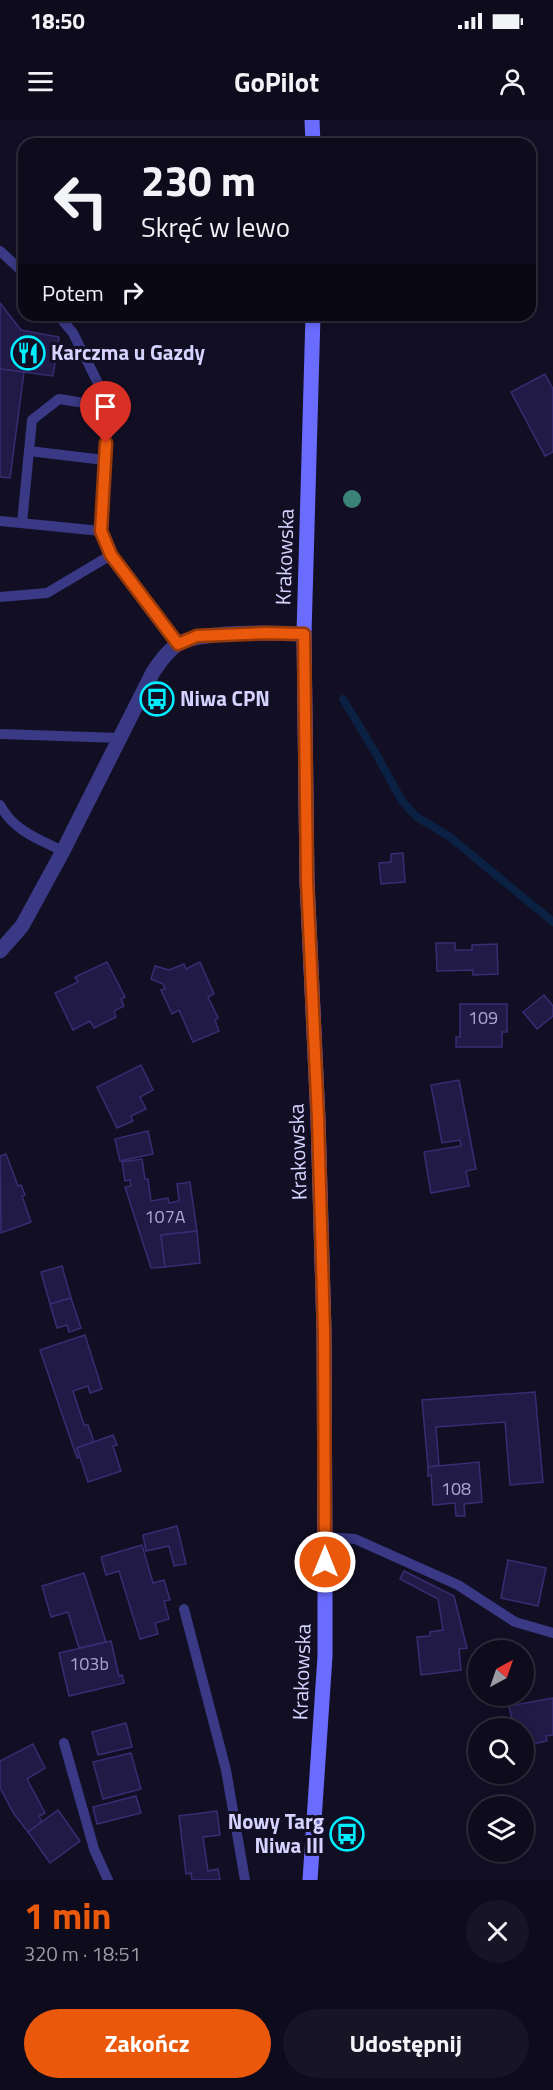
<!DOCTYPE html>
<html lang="pl">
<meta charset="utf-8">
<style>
:root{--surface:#0e0b1c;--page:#171425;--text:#f1f3f6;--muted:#9b9ba3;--line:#2e2b3b;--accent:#ea580c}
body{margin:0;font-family:"Titillium Web",sans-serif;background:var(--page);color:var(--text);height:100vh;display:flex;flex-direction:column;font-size:22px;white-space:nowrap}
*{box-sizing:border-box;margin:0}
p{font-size:20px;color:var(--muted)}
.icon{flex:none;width:33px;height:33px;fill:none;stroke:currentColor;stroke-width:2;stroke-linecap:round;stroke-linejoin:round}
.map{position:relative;height:1760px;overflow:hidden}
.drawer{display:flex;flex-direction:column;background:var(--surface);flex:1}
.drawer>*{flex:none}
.guide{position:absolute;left:18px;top:18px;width:518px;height:183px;border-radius:18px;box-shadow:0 3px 9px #0003,0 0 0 2px var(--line);background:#0e0b1c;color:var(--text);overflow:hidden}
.needle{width:39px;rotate:40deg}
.buttons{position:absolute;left:468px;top:1520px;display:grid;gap:12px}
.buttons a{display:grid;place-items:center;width:66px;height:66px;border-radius:50%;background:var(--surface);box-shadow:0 3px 9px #0003,0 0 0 2px var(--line);font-size:30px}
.pin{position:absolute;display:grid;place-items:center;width:51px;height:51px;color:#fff;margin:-62px -26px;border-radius:50% 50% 50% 0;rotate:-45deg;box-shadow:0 0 6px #0007}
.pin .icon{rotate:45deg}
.me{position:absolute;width:66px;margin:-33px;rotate:0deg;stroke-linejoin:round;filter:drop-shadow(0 0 4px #0008)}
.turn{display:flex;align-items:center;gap:21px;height:126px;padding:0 24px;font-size:27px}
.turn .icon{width:78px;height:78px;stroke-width:2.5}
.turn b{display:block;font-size:42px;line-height:51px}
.then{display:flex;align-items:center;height:57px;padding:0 24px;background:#0003;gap:12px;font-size:22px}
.round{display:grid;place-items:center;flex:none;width:63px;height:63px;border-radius:32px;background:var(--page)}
.summary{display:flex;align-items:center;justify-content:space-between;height:102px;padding:0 24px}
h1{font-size:36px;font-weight:700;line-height:45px;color:var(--accent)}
.primary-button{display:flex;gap:12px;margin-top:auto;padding:12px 24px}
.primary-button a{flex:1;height:69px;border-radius:36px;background:var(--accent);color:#fff;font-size:24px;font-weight:700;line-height:69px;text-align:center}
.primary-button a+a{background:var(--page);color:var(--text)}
.status{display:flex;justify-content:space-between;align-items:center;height:42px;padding:0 30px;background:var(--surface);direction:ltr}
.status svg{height:16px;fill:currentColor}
header{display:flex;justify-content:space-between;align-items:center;height:78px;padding:0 24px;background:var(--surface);font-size:27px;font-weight:700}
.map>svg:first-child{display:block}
</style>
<div class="status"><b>18:50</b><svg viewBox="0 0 49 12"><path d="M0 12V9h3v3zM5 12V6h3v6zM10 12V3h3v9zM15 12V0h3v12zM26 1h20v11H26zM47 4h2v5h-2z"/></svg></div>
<header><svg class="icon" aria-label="menu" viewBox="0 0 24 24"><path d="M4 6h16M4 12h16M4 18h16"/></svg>GoPilot<svg class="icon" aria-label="person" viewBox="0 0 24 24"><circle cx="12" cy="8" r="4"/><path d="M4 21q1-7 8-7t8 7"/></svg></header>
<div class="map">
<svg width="553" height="1760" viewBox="0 0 553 1760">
<rect width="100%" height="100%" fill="#120f25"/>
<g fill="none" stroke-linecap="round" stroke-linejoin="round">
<!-- stream -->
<path stroke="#0a2143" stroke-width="8" d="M343 579 375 632 402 681 417 697 450 717 553 802"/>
</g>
<!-- building -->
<g fill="#221a46" stroke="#382c72" stroke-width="1.5">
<path d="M0 183 21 210 59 217 53 256 0 249Z"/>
<path d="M0 249 24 252 10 358 0 357Z"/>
<path d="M545 254 553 269V332L545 336 511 272Z"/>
<path d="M403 733 405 762 381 764 379 743 391 742V734Z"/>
<path d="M436 823H455V830H472V825L497 824 498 854 473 855V850L437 851Z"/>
<path d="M107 842 125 877 121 879 124 886 114 891 116 897 94 908 90 901 73 910 55 873 78 862 75 857Z"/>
<path d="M200 842 214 874 208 877 218 898 215 900 219 911 193 922 179 890 172 894 161 870 165 869 163 864 151 859 155 846 169 850 184 844 186 849Z"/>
<path d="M544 875 553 886V896L537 909 523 892Z"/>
<path d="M460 884H507V912H502V927H456V917H460Z"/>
<path d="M141 945 153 970 140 977 146 989 131 996 133 1001 117 1008 97 967Z"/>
<path d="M459 960 476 1049 466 1051 469 1066 431 1073 424 1032 461 1026 460 1020 442 1023 431 965Z"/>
<path d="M148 1011 153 1034 120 1041 115 1019Z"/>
<path d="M6 1034 18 1066 21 1065 25 1075 22 1076 31 1102 1 1113 0 1036Z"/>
<path d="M142 1039 145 1059H148L151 1081 168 1078 169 1083 179 1081 177 1064 190 1062 197 1111 161 1115 165 1147 151 1148 125 1067 131 1066 130 1060 125 1061 122 1042Z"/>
<path d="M197 1111 200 1143 165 1147 161 1115Z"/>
<path d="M62 1146 71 1178 50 1184 41 1152Z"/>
<path d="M71 1178 81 1208 69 1212 67 1205 57 1208 50 1184Z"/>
<path d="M85 1215 102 1269 90 1273 88 1266 73 1271 84 1305H88L94 1322 77 1328 80 1337 77 1338 40 1230Z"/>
<path d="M535 1272 543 1362 510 1365 505 1302 436 1307 439 1346 428 1347 422 1280Z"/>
<path d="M113 1315 117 1325 113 1326 121 1351 88 1362 77 1328Z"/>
<path d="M479 1342 482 1382 464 1384 465 1396H456L455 1383 433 1385 431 1355 428 1356V1347Z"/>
<path d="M177 1406 186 1444 174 1446 169 1426 146 1431 143 1415Z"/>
<path d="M142 1425 153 1463 164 1460 170 1480 164 1481 169 1499 155 1503 158 1514 140 1519 119 1451 106 1455 101 1437Z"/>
<path d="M508 1440 546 1448 538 1486 501 1478Z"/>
<path d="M404 1451 454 1476 467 1528 459 1529 461 1550 421 1555 417 1517 430 1516V1512L443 1510 438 1479 400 1459Z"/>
<path d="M84 1453 106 1522 79 1528 68 1492 51 1497 42 1466Z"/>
<path d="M111 1521 119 1556 122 1555 124 1563 69 1576 59 1533Z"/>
<path d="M553 1578V1615L546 1616 547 1621 527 1625 524 1608H514L509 1586Z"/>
<path d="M126 1603 132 1627 98 1635 92 1612Z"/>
<path d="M33 1624 45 1648 27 1659 45 1693 39 1696 42 1702 28 1712 14 1694 0 1668V1641Z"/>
<path d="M131 1633 141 1669 103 1679 93 1642Z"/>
<path d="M136 1676 141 1693 97 1704 93 1687Z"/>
<path d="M58 1690 80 1721 50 1743 28 1712Z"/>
<path d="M217 1691 220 1715 203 1717 208 1751 218 1749 220 1760H192L191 1753 186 1754 179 1696Z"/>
</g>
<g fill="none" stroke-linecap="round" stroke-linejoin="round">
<!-- service -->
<g stroke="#393985" stroke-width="10">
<path d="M0 131 24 153"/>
<path d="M58 195 73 213 110 287 104 340 101 411 111 435 178 524"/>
<path d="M29 331 104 340"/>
<path d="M0 401 101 411"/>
<path d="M22 403 32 300 59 279 110 287"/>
<path d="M0 477 47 473 111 435"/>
<path d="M0 614 121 618"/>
<path d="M0 685C14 711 38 719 63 731"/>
<path d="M325 1417 355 1419 458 1465 515 1502 553 1513"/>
<path d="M184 1489 226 1650 245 1760"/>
<path d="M64 1623 94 1729 108 1760"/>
</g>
<!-- minor -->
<path stroke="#393985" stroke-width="15" d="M0 831 22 806 63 731 153 552C160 542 167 531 178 524 201 510 275 513 304 514"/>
<!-- secondary -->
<g stroke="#6a6cff" stroke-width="15">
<path d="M312 0 313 24"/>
<path d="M310 1760 325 1536V1442L324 1211 318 999 307 761 304 514 313 195"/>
</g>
</g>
<!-- trees -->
<circle fill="#3b8278" cx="352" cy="379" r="9"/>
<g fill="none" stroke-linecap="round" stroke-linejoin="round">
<defs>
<path id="route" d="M106 323 101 411 111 435 178 524 197 516 266 513 304 514 307 761 318 999 324 1211 325 1442"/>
</defs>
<!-- route casing -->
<use href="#route" stroke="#983908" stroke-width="15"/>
<!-- route -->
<use href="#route" stroke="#ea580c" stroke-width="10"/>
</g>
<!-- icons -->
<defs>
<symbol id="restaurant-ring" viewBox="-11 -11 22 22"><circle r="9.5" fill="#120f25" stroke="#00eefe" stroke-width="1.5"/><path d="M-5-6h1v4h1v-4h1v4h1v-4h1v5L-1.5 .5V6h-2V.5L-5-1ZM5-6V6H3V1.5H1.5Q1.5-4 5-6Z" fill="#00eefe"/></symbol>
<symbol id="bus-ring" viewBox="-11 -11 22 22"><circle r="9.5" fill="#120f25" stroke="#00eefe" stroke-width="1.5"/><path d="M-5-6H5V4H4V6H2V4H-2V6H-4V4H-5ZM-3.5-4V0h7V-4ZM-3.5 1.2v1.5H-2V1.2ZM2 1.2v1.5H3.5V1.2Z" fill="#00eefe"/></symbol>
</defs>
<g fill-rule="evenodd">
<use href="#restaurant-ring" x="9" y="214" width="38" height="38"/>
<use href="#bus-ring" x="138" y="560" width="38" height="38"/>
<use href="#bus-ring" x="328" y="1695" width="38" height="38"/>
</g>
<g text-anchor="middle" stroke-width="6" stroke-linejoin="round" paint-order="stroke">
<!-- number labels -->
<g font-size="18" fill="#a9a5d1">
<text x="483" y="904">109</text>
<text x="165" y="1103">107A</text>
<text x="456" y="1375">108</text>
<text x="89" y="1550">103b</text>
</g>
<!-- poi labels -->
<g font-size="21" font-weight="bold" fill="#d6d3ff" stroke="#120f25" text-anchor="start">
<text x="51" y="240">Karczma u Gazdy</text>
<text x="180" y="586">Niwa CPN</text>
<text x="324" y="1709" text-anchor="end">Nowy Targ<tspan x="324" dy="24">Niwa III</tspan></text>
</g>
<!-- street labels -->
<g font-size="21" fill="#d6d3ff" stroke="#120f25">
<text transform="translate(285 437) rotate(-88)" y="7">Krakowska</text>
<text transform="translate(298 1032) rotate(-92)" y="7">Krakowska</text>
<text transform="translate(302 1552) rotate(-88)" y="7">Krakowska</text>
</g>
</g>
</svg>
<div class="buttons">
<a><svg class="needle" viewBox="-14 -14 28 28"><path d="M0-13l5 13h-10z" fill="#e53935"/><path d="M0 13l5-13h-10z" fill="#9b9ba3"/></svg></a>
<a><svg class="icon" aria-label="search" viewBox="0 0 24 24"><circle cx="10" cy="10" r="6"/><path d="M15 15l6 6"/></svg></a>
<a><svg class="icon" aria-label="layers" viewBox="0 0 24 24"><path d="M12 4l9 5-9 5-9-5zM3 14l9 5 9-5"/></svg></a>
</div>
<div class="pin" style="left:106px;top:323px;background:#d93025"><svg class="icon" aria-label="arrive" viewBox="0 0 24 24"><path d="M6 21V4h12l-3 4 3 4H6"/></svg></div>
<svg class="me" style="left:325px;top:1442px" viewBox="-20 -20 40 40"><circle r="17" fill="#ea580c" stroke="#fff" stroke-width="3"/><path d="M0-11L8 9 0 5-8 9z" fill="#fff"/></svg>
<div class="guide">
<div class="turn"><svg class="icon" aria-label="left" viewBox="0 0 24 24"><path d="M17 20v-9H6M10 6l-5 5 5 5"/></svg><div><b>230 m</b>Skręć w lewo</div></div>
<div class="then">Potem<svg class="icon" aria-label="right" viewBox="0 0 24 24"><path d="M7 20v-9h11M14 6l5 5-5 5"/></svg></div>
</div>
</div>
<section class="drawer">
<div class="summary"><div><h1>1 min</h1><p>320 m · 18:51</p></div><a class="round"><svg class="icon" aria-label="close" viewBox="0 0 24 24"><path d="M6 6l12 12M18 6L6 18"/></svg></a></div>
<div class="primary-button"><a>Zakończ</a><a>Udostępnij</a></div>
</section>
